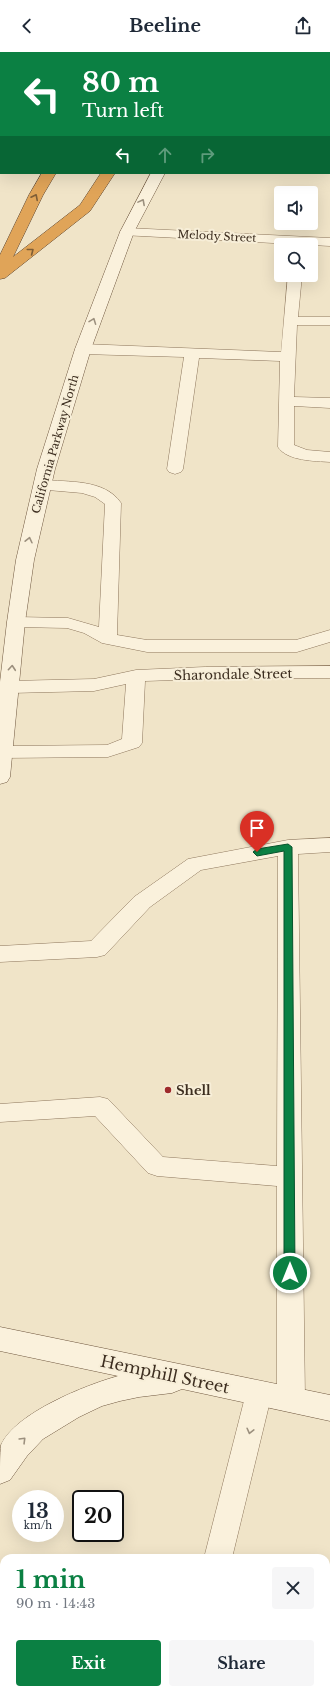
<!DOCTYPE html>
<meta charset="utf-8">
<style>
:root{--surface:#fff;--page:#f6f6f7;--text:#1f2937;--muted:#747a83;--accent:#0b8043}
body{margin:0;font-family:"Libre Baskerville",serif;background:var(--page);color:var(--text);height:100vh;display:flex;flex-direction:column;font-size:15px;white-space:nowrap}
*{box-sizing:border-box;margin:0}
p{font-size:13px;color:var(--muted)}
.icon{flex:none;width:22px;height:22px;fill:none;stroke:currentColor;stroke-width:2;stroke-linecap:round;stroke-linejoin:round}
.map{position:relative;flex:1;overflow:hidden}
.panel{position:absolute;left:0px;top:1502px;width:330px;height:140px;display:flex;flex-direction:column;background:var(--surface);border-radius:12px 12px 0 0;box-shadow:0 4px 16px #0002}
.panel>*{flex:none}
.top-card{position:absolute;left:0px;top:0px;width:330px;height:122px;box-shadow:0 4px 16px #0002;background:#0b8043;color:#fff;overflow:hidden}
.controls{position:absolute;left:274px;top:134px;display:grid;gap:8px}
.controls a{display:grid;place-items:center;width:44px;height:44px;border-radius:4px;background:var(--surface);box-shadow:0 4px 16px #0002;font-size:20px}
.speed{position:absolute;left:12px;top:1438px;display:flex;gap:8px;font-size:20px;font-weight:700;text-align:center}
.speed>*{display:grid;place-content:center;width:52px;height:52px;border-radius:50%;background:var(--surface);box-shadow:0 4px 16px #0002;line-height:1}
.speed small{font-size:10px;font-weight:400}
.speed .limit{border:2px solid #111;border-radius:6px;background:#fff;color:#111}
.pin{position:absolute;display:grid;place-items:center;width:34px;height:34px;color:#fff;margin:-41px -17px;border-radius:50% 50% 50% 0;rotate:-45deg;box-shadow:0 0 4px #0007}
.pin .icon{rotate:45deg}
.me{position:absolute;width:44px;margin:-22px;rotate:0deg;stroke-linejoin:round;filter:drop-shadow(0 0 3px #0008)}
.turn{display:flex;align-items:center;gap:14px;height:84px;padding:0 16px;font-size:18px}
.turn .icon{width:52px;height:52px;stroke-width:2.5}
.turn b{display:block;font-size:28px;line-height:34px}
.lanes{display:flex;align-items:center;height:38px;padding:0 16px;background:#0003;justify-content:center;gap:20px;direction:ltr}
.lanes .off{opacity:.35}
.round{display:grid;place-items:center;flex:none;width:42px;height:42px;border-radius:4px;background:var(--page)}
.overview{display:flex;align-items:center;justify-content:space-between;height:68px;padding:0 16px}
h1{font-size:24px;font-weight:800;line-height:30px;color:var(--accent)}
.action{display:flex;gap:8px;margin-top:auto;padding:8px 16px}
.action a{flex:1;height:46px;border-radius:4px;background:var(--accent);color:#fff;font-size:16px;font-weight:800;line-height:46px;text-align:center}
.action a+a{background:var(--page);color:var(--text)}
header{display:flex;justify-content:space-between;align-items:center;height:52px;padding:0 16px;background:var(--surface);font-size:18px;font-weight:800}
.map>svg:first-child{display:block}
</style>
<header><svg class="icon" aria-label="back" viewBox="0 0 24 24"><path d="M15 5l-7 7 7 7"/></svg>Beeline<svg class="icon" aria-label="share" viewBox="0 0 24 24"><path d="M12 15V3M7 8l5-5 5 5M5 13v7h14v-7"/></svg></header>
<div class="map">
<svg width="330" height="1642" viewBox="0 0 330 1642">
<rect width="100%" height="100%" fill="#f0e4c8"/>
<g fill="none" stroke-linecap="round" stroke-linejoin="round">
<defs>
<g id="service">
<path d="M288 223H302L298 265H330V273H297L294 345 330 346V356L294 354V393L307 398 330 400V410C315 409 287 409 278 395L280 309 199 306 183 417 181 420 175 422 169 420 167 417 184 305 83 302 78 300 75 297 78 294 83 292 281 300Z"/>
<path d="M42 428C68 430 105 427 121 451L117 583 147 588H296L330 578V590L297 600H147L102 591 84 581 67 576 16 575 10 574 7 570 10 566 16 565 68 566 99 575 105 452 95 445 82 441 36 437 34 433 36 429Z"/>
<path d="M330 614V626L205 627 145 629 142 691 139 695 108 705 0 706V694H3L107 693 122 687 126 632 94 639 10 641 3 639 1 635 3 631 10 629 94 627 136 618 205 615Z"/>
<path d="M330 786V800L298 802 305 1348 301 1357 291 1360 281 1357 277 1348V1134L157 1124 148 1121 95 1064 0 1070V1052L100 1045 108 1047 163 1105 277 1114 278 804 201 818 150 855 105 903 97 905 0 910V894L91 889 134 845 188 807 288 788Z"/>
<path d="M259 1329 269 1333 272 1341 232 1506H204L246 1341 249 1333Z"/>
<path d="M170 1638H200L199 1642H169Z"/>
</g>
<path id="minor" d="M127 176 330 186V194L122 183 120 180 122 177Z"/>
<g id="secondary">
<rect x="225" y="0" width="12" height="1"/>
<path d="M151 121H165L134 180 91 297 55 417 34 508 25 570 10 725 7 730 0 732V630L7 570 16 508 37 417 75 297 120 180Z"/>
<path d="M0 1275 330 1343V1369L182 1337 172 1341 139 1345 120 1349 102 1354 79 1365 43 1387 27 1404 10 1428 0 1432C0 1423 0 1400 1 1393 15 1361 86 1333 118 1324L0 1299Z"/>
</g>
<g id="motorway">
<path d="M0 43H1L0 52Z"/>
<path d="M42 121H56L43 143 13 205 80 153 101 121H115L90 159 5 226 0 227V203L29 143Z"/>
</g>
</defs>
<!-- service casing -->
<use href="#service" stroke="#8d765c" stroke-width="1"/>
<!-- minor casing -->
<use href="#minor" stroke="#8d765c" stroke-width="1"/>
<!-- secondary casing -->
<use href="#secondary" stroke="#6f573f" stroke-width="1"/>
<!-- motorway casing -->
<use href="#motorway" stroke="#5b4430" stroke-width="1"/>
<!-- service -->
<use href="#service" fill="#faf1dc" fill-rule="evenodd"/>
<!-- minor -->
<use href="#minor" fill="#faf1dc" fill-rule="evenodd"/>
<!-- secondary -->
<use href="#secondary" fill="#faf1dc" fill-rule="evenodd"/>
<!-- motorway -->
<use href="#motorway" fill="#e0a458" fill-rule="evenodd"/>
</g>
<!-- one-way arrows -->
<defs><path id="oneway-chevron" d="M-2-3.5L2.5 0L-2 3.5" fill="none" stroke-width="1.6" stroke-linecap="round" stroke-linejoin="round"/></defs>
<g stroke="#7e5d36">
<use href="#oneway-chevron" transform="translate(35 145) rotate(-63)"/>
<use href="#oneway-chevron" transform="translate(31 199) rotate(-38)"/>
</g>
<g stroke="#9c907e">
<use href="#oneway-chevron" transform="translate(142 150) rotate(-62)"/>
<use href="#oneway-chevron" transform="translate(93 269) rotate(-69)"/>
<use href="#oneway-chevron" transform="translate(29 488) rotate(-77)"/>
<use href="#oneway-chevron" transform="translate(12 616) rotate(-85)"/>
<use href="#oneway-chevron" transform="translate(250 1379) rotate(104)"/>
<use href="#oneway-chevron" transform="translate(23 1388) rotate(-45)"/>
</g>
<!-- route -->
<path fill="#0b8043" stroke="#07532c" d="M288 792 292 795 295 1221 294 1224 290 1226 286 1224 284 1221V799L257 804 253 800 257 797Z"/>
<!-- markers -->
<circle fill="#9e2a2b" stroke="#f7eed8" stroke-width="1.5" cx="168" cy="1038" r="4"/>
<g text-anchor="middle" stroke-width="4" stroke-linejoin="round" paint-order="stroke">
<!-- far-street labels -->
<g font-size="11" fill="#3d2e20" stroke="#f7eed8">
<text transform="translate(217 184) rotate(3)" y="4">Melody Street</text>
<text transform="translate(55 392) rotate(-74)" y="4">California Parkway North</text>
</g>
<!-- street labels -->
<g font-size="13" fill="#3d2e20" stroke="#f7eed8">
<text transform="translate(233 622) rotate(-1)" y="5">Sharondale Street</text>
</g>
<!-- poi labels -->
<g font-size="13" font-weight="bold" fill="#3d2e20" stroke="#f7eed8" text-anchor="start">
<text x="176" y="1043">Shell</text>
</g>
<!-- near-street labels -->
<g font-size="16" fill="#3d2e20" stroke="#f7eed8">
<text transform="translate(165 1322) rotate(12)" y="6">Hemphill Street</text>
</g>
</g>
</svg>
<div class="controls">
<a><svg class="icon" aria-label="sound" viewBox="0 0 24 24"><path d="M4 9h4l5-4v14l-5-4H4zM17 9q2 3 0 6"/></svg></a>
<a><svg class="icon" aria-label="search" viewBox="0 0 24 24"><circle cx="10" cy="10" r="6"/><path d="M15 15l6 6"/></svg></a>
</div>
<div class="speed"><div>13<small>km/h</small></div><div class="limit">20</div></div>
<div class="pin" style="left:257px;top:800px;background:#d93025"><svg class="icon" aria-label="arrive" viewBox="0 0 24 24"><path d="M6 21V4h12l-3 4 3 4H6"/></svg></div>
<svg class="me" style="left:290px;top:1221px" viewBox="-20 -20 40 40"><circle r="17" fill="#0b8043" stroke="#fff" stroke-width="3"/><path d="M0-11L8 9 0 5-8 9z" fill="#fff"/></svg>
<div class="top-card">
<div class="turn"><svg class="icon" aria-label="left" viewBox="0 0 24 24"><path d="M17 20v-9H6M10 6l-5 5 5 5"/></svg><div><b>80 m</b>Turn left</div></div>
<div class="lanes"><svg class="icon" aria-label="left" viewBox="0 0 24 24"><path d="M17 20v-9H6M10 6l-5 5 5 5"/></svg><svg class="icon off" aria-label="ahead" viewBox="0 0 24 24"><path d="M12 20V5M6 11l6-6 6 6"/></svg><svg class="icon off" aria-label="right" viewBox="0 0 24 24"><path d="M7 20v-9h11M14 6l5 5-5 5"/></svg></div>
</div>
<section class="panel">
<div class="overview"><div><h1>1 min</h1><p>90 m · 14:43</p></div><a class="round"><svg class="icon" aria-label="close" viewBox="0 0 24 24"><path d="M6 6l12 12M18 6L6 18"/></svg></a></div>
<div class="action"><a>Exit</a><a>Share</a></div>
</section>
</div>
